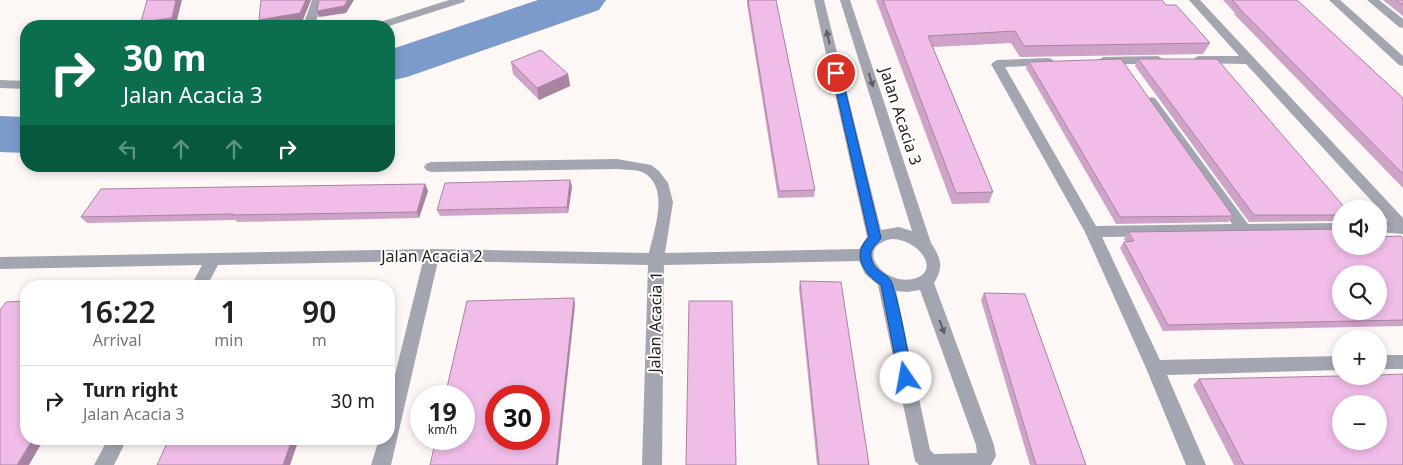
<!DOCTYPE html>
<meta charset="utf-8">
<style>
:root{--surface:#fff;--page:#f2f2f2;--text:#222;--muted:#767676;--line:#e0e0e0}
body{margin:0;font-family:"Noto Sans",sans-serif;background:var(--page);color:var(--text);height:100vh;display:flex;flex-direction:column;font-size:19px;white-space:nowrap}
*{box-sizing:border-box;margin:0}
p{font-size:16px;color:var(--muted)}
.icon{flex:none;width:28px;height:28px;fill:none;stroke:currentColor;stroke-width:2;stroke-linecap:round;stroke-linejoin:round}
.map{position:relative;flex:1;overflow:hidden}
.sheet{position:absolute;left:20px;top:280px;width:375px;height:165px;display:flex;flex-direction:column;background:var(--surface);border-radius:20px;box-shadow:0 2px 8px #0003}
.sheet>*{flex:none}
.hud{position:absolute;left:20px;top:20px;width:375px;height:152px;border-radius:20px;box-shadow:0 2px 8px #0003;background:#0b6e4f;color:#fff;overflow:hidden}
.buttons{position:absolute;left:1332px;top:200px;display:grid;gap:10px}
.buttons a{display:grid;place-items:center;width:55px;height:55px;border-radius:50%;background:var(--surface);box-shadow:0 2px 8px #0003;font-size:25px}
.speed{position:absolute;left:410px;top:385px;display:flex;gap:10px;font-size:25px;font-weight:700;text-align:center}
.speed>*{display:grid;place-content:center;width:65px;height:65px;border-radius:50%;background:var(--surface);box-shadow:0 2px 8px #0003;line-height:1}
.speed small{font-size:12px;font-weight:400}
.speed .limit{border:8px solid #d22;background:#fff;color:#111}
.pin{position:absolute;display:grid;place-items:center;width:42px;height:42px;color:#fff;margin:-21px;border:2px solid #fff;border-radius:50%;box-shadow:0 1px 5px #0007}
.me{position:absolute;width:55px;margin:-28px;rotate:348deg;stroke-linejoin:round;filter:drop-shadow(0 0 4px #0008)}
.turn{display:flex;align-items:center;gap:18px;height:105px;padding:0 20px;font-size:22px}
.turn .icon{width:65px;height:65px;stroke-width:2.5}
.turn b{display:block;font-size:35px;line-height:42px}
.lanes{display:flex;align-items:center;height:48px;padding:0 20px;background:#0003;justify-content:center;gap:25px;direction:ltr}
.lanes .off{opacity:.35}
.eta{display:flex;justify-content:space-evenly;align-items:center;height:85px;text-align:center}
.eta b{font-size:30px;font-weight:600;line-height:35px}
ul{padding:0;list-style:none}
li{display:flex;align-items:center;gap:15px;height:70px;padding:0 20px;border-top:1px solid var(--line)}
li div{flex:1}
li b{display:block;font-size:19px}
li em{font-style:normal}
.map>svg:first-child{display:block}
</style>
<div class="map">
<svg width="1403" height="465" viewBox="0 0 1403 465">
<rect width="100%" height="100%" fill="#fdf7f5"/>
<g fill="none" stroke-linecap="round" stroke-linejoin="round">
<!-- river -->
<g fill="#7c9aca" fill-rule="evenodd">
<path d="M538 0H606L599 10 407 77 389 81V50Z"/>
<path d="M0 116 26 117V153L0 152Z"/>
</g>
<!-- street -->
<g fill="#a3a6b1" fill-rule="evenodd">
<path d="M312 0H322L315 26H303Z"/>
<path d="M449 0H465L464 2 389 26H372L374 24Z"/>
<path d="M814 0H824L881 230 899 227 912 231 840 0H850L931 243C941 258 944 267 934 283L994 445 996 456 991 465H919L915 461 878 285 865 274 859 261 664 265 662 465H642L648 265 438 261 391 465H371L379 439H389V399L423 261 218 265 207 286H191L202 265 0 269V257L432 249 649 253C654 230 670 188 644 173 637 169 625 170 617 169L431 172 426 170 424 167 426 164 431 162 617 159 651 165 659 171 668 183 673 202 665 253 859 249 867 237ZM891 239C918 238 943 272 913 279 884 285 853 248 891 239ZM920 290 976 445 977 453 934 454 930 450 896 291 907 292Z"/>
<path d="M1189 0H1200L1403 218V234L1379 232V222L1388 221 1379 209 1246 64 1194 63 1192 60 1198 56H1239Z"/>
<path d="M1329 0H1340L1403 56V66L1399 65Z"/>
<path d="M1367 0H1379L1403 19V28L1399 27Z"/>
<path d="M1158 56 1164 60 1162 63 1103 65 1097 61 1103 57Z"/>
<path d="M1048 58 1052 59 1054 62 1052 65 1005 67 1096 226 1232 224 1145 101 1151 97 1155 98 1248 224 1341 223V234L1102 237 1160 360 1341 356V370L1167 375 1206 465H1186L1146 368 1085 232 991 64 997 60Z"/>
<path d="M0 80 26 81V89L0 88Z"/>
<rect x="1379" y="355" width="24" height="14"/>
<path d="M108 439H127L114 465H94Z"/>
</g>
</g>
<!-- wall -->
<g fill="#cea3c8">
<path d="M747 0H776L815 190 814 197 778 198 747 4Z"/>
<path d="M876 0H1162L1166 5 1210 43 1203 54 1020 57 1011 43 933 47 993 192 989 203 952 204Z"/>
<path d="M1223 0H1297L1403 98V188L1234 14 1235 13Z"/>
<path d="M1383 0H1403V16Z"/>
<path d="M1138 59 1341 209V221L1249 222 1135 66Z"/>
<path d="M511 62 568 74 570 86 539 100 513 74Z"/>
<path d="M1029 62 1233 216 1228 222 1116 224 1026 68Z"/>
<path d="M570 180 572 187 568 213 440 216 437 210Z"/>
<path d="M425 184 428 191 419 218 237 222 236 220 87 223 81 217Z"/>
<path d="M1128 232 1341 246 1403 238V326L1163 331 1120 248 1124 242H1126L1124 239Z"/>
<path d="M800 281 869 465H817L799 288Z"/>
<path d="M984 293 1086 465H1030L981 300Z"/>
<path d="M1199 379 1403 465H1234L1193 385Z"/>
</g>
<!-- shaded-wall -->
<g fill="#a884a2">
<path d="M176 0H182L176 24 162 26H143L141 22Z"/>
<path d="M306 0H311L303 20 263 26 259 20Z"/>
<path d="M348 0H354L346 13 319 17 317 11Z"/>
<path d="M568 74 570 86 539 100 537 88Z"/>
<path d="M570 180 572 187 568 213 567 207Z"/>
<path d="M425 184 428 191 419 218 417 212Z"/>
<path d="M574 298 575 305 558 465H556Z"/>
<path d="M33 439H44L29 465H17Z"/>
<path d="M292 439H299L290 465H283Z"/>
</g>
<!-- building -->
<g fill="#f0bde8" stroke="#a884a2" fill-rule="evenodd">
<path d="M147 0H176L172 18 141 22Z"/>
<path d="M261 0H306L300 13 259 20Z"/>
<path d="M319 0H348L344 6 317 11Z"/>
<path d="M748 0H776L815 190 779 191Z"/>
<path d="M883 0H1162L1166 5H1176L1210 43 1024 46 1015 31 928 36 993 192 956 193Z"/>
<path d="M1232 0H1297L1403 98V174L1238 7H1239Z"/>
<path d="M1396 0H1403V5Z"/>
<path d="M541 50 568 74 537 88 511 62Z"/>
<path d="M1121 59 1233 216 1120 217 1029 62Z"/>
<path d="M1138 59H1217L1346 209H1341V215H1254Z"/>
<path d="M570 180 567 207 437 210 445 183Z"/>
<path d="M425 184 417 212 232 215 233 214 81 217 101 189Z"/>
<path d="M1341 229V246H1379V237L1401 236 1403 238V320L1168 325 1124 242 1134 241 1128 232ZM1341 274H1379V311H1341Z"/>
<path d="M800 281 841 282 869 465H819Z"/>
<path d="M984 293 1025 294 1086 465H1036Z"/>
<path d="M574 298 556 465H430L436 439H464V396H445L467 301ZM496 396H539V439H496Z"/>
<path d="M26 301V439H33L17 465H0V310L6 302Z"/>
<path d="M689 301H732L736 465H686Z"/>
<path d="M1403 374V465H1244L1199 379 1341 376H1379V375ZM1341 404H1379V441H1341Z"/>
<path d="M169 439H292L283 465H157Z"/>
</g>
<!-- one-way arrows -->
<defs><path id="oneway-solid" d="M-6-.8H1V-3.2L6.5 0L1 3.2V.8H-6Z" transform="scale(1.25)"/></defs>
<g fill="#625d60">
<use href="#oneway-solid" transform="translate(828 37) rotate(-103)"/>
<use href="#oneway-solid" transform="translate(871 80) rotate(72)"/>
<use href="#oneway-solid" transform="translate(942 327) rotate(70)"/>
</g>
<!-- route -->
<path fill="#1a73e8" stroke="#114b97" d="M836 70 841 73 881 238C877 245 869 248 871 258 874 273 889 273 892 283 902 314 906 347 913 378L911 382 906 384 901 382 899 378 881 285C863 273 851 254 869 237L832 73Z"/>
<g text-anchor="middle" stroke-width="4" stroke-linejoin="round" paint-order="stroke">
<!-- street labels -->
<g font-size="16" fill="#2c211d" stroke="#fff">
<text transform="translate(901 116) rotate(72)" y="6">Jalan Acacia 3</text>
<text x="432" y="262">Jalan Acacia 2</text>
<text transform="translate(655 322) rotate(-89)" y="6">Jalan Acacia 1</text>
</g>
</g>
</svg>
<div class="buttons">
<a><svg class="icon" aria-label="sound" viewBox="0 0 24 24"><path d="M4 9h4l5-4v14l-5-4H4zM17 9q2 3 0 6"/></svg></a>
<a><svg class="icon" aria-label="search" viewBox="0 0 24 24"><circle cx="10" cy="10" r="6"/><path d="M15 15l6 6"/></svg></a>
<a>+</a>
<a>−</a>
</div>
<div class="speed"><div>19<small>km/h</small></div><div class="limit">30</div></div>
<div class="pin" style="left:836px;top:73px;background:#d93025"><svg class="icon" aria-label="arrive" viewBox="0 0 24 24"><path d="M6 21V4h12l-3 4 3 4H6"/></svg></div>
<svg class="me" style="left:906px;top:378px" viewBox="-20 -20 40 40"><circle r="19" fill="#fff"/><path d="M0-13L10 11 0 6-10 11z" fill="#1a73e8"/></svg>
<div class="hud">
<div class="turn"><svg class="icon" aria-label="right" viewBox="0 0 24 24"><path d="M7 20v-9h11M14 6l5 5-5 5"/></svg><div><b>30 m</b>Jalan Acacia 3</div></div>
<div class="lanes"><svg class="icon off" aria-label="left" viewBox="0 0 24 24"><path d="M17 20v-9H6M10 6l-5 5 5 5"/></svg><svg class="icon off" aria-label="ahead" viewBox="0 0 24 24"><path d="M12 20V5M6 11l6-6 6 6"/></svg><svg class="icon off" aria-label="ahead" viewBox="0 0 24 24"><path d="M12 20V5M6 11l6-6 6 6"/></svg><svg class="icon" aria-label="right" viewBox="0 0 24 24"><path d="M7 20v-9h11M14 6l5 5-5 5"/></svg></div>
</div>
<section class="sheet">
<div class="eta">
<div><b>16:22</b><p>Arrival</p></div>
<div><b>1</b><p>min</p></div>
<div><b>90</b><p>m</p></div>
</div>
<ul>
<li><svg class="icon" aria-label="right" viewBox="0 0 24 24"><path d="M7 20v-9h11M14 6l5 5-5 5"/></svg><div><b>Turn right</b><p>Jalan Acacia 3</p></div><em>30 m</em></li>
</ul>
</section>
</div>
